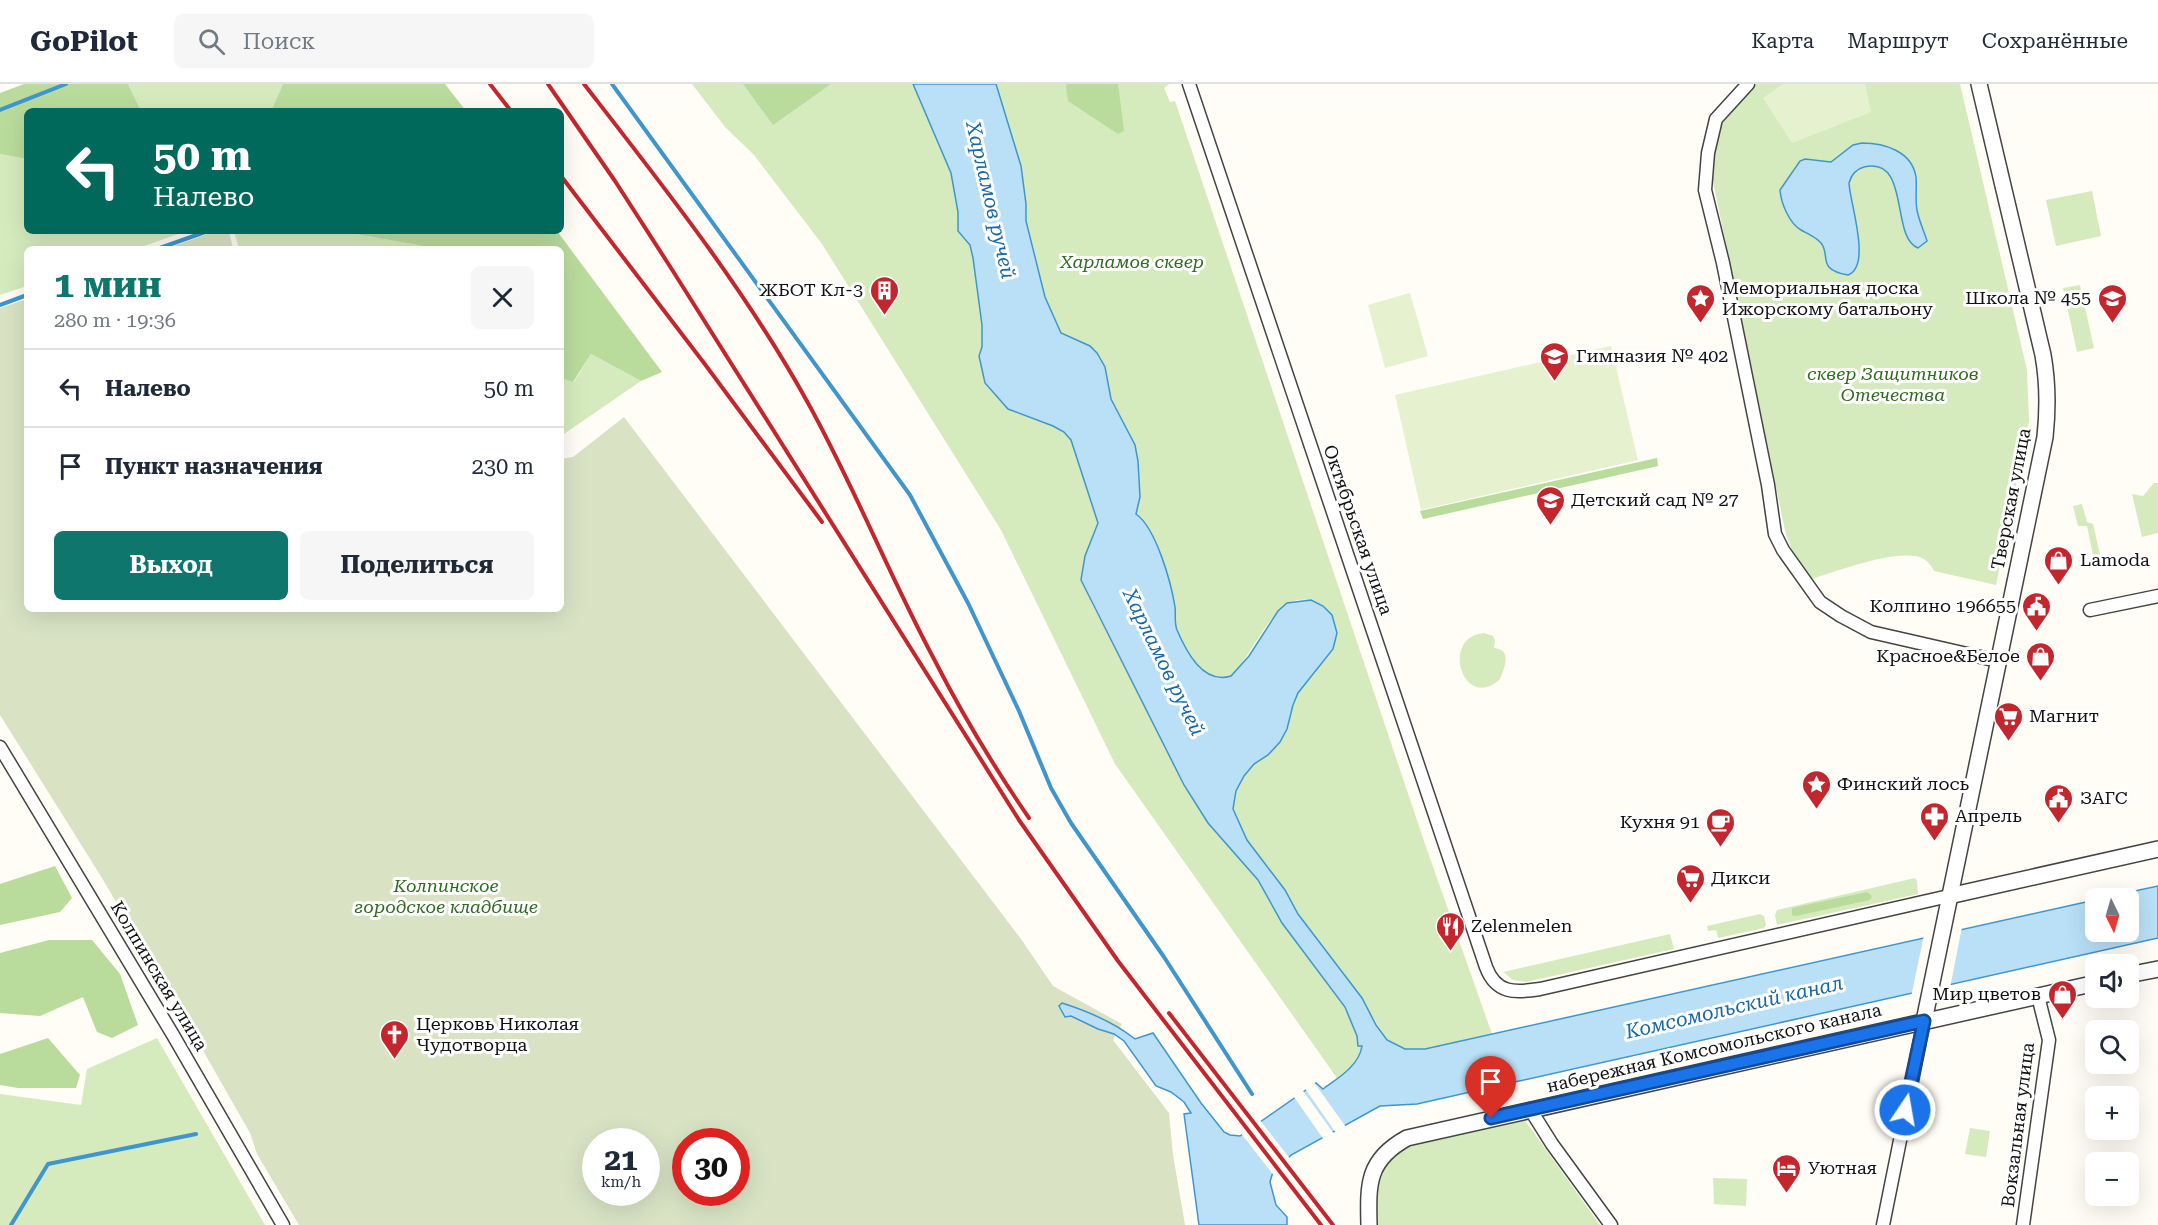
<!DOCTYPE html>
<html lang="ru">
<meta charset="utf-8">
<style>
:root{--surface:#fff;--page:#f6f6f7;--text:#1f2937;--muted:#747a83;--line:#e0e1e3;--accent:#0f766e}
body{margin:0;font-family:"Roboto Serif",serif;background:var(--page);color:var(--text);height:100vh;display:flex;flex-direction:column;font-size:22px;white-space:nowrap}
*{box-sizing:border-box;margin:0}
p{font-size:20px;color:var(--muted)}
.icon{flex:none;width:33px;height:33px;fill:none;stroke:currentColor;stroke-width:2;stroke-linecap:round;stroke-linejoin:round}
.map{position:relative;flex:1;overflow:hidden}
.panel{position:absolute;left:24px;top:162px;width:540px;height:366px;display:flex;flex-direction:column;background:var(--surface);border-radius:9px;box-shadow:0 6px 24px #0002}
.panel>*{flex:none}
.guide{position:absolute;left:24px;top:24px;width:540px;height:126px;border-radius:9px;box-shadow:0 6px 24px #0002;background:#00695c;color:#fff;overflow:hidden}
.needle{width:39px;rotate:175deg}
.controls{position:absolute;left:2085px;top:804px;display:grid;gap:12px}
.controls a{display:grid;place-items:center;width:54px;height:54px;border-radius:9px;background:var(--surface);box-shadow:0 6px 24px #0002;font-size:30px}
.speed{position:absolute;left:582px;top:1044px;display:flex;gap:12px;font-size:30px;font-weight:700;text-align:center}
.speed>*{display:grid;place-content:center;width:78px;height:78px;border-radius:50%;background:var(--surface);box-shadow:0 6px 24px #0002;line-height:1}
.speed small{font-size:15px;font-weight:400}
.speed .limit{border:9px solid #d22;background:#fff;color:#111}
.pin{position:absolute;display:grid;place-items:center;width:51px;height:51px;color:#fff;margin:-62px -26px;border-radius:50% 50% 50% 0;rotate:-45deg;box-shadow:0 0 6px #0007}
.pin .icon{rotate:45deg}
.me{position:absolute;width:66px;margin:-33px;rotate:12deg;stroke-linejoin:round;filter:drop-shadow(0 0 4px #0008)}
.turn{display:flex;align-items:center;gap:21px;height:126px;padding:0 30px;font-size:27px}
.turn .icon{width:78px;height:78px;stroke-width:2.5}
.turn b{display:block;font-size:42px;line-height:51px}
.round{display:grid;place-items:center;flex:none;width:63px;height:63px;border-radius:9px;background:var(--page)}
.headline{display:flex;align-items:center;justify-content:space-between;height:102px;padding:0 30px}
h1{font-size:36px;font-weight:700;line-height:45px;color:var(--accent)}
.button{display:flex;gap:12px;margin-top:auto;padding:12px 30px}
.button a{flex:1;height:69px;border-radius:9px;background:var(--accent);color:#fff;font-size:24px;font-weight:700;line-height:69px;text-align:center}
.button a+a{background:var(--page);color:var(--text)}
ul{padding:0;list-style:none}
li{display:flex;align-items:center;gap:18px;height:78px;padding:0 30px;border-top:2px solid var(--line)}
li div{flex:1}
li b{display:block;font-size:22px}
li em{font-style:normal}
header{display:flex;align-items:center;gap:36px;box-sizing:border-box;height:84px;padding:0 30px;background:var(--surface);border-bottom:2px solid var(--line)}
header strong{font-size:28px}
nav{display:flex;gap:33px;margin-inline-start:auto;font-size:21px}
.search{width:420px;height:54px;background:var(--page);display:flex;align-items:center;gap:15px;box-sizing:border-box;padding:0 21px;border-radius:9px;color:var(--muted);font-size:22px}
.map>svg:first-child{display:block}
</style>
<header>
<strong>GoPilot</strong>
<div class="search"><svg class="icon" aria-label="search" viewBox="0 0 24 24"><circle cx="10" cy="10" r="6"/><path d="M15 15l6 6"/></svg>Поиск</div>
<nav><a>Карта</a><a>Маршрут</a><a>Сохранённые</a></nav>
</header>
<div class="map">
<svg width="2158" height="1141" viewBox="0 0 2158 1141">
<rect width="100%" height="100%" fill="#fffdf5"/>
<!-- green -->
<g fill="#d5ebbd">
<path d="M128 0H283L271 27H141Z"/>
<path d="M692 0H913L951 89 958 128V147L970 161 973 174 982 241V263L979 272 985 299 1024 331 1053 342 1064 348 1071 356 1098 439 1094 447 1091 518 1128 588 1184 701 1208 739 1258 796 1282 839 1345 923 1357 952 1358 961H1362C1359 977 1349 984 1337 994L1115 680 1001 446 822 160 754 71 725 43Z"/>
<path d="M996 0H1169L1164 4 1170 18 1175 17 1425 760 1492 950 1419 966 1405 965 1387 956 1344 889 1298 829 1285 806 1247 756 1240 744 1233 725 1236 707 1247 687 1283 653 1298 609 1316 588 1311 516C1305 515 1297 515 1291 518 1269 528 1250 573 1231 592 1223 595 1215 595 1208 591 1197 584 1178 555 1175 541 1174 535 1176 529 1175 523 1171 499 1156 444 1136 430L1140 413 1138 377 1135 361 1111 315 1106 292 1083 258 1061 249 1045 213 1026 137V120L1021 82Z"/>
<path d="M1756 0H1960L2027 286 2029 337 1996 501 1934 487C1931 481 1928 477 1922 474 1898 464 1837 487 1812 495L1792 466 1786 451 1711 88C1714 44 1725 31 1756 0Z"/>
<path d="M0 70 27 75V147H187L135 165H27V202L0 211Z"/>
<path d="M2092 107 2101 152 2056 162 2046 116Z"/>
<path d="M234 147H338L418 161 429 165H239Z"/>
<path d="M2080 201 2094 264 2077 268 2063 204Z"/>
<path d="M591 270 641 297 561 352V294L574 298Z"/>
<path d="M2154 399H2158V449L2142 453 2132 410 2143 412Z"/>
<path d="M2082 420 2087 438 2093 440 2101 475 2093 471 2087 442H2078L2073 422Z"/>
<path d="M1484 549 1493 552 1495 556 1494 564C1512 565 1505 583 1500 595 1464 629 1439 553 1484 549Z"/>
<path d="M1915 794 1917 797 1918 810 1777 841 1775 831 1777 826Z"/>
<path d="M1760 830 1764 832 1766 841 1764 844 1718 854 1716 846 1708 847 1707 842Z"/>
<path d="M1670 850 1674 865 1526 898 1513 896 1503 888Z"/>
<path d="M157 954 265 1141H0V1010L81 1021 87 985Z"/>
<path d="M1524 1035 1600 1141H1376C1377 1104 1375 1078 1414 1061Z"/>
<path d="M1970 1044 1990 1047 1986 1073 1965 1070Z"/>
<path d="M1713 1094 1747 1095 1746 1122 1714 1120Z"/>
</g>
<!-- forest -->
<g fill="#b9dc9c">
<path d="M24 0H128L141 27H27V75L0 70V9Z"/>
<path d="M283 0H445L466 27H271Z"/>
<path d="M743 0H831L773 41Z"/>
<path d="M1067 0H1118L1124 47 1118 50 1068 17 1066 3Z"/>
<path d="M338 147H557L662 288 641 297 591 270 573 298 561 294V165H429L418 161Z"/>
<path d="M1657 374 1658 382 1423 435 1420 427Z"/>
<path d="M55 782 72 814 60 828 0 841V800Z"/>
<path d="M1867 808 1872 812 1870 816 1796 832 1792 831V824Z"/>
<path d="M49 856H92L120 890 138 941 112 954 97 948 83 913 40 932 0 929V869Z"/>
<path d="M48 954 80 991 76 1004H18L0 1001V970Z"/>
</g>
<!-- cemetery -->
<g fill="#d9e3c4" fill-rule="evenodd">
<path d="M216 147H229L233 165H166Z"/>
<path d="M27 215V525H561V375L573 373 624 333 1021 855 1053 902 1122 940 1113 956 1169 1029 1173 1071 1185 1141H299L257 1070 250 1049 193 949 102 794 0 631V224ZM596 1058H646V1108H596ZM686 1058H736V1108H686Z"/>
</g>
<!-- pitch -->
<g fill="#e6f2cf">
<path d="M1783 0H1865L1871 28 1792 59 1763 14Z"/>
<path d="M1410 209 1428 272 1385 284 1368 221Z"/>
<path d="M1611 262 1638 376 1421 426 1395 311Z"/>
</g>
<!-- water -->
<g fill="#b9e0f7" stroke="#3f96cf" stroke-width="1.5">
<path d="M913 0H996L1021 82 1026 120V137L1045 213 1061 249 1090 262 1097 269 1105 283 1111 315 1135 361 1138 377 1140 413 1136 430C1156 444 1171 498 1175 523 1176 530 1174 538 1177 546 1186 567 1203 601 1231 592L1249 572 1278 527 1287 519 1311 516 1323 522 1332 531 1337 549 1333 565 1298 609 1293 621 1287 645 1280 658 1268 671 1254 680 1244 692 1236 707 1233 725 1247 756 1285 806 1298 830 1362 914 1376 941 1387 956 1405 965H1425L2095 816 2096 848H2128V814H2102L2158 802V854L1417 1020 1380 1022 1291 1071 1272 1091 1270 1098 1276 1121 1287 1133V1141H1199L1184 1030 1191 1029 1184 1018 1171 1008 1156 1002 1124 957 1114 950 1098 945 1071 932 1065 933 1059 922 1062 919C1087 927 1115 939 1135 955L1153 949 1201 1019 1224 1048 1230 1051 1240 1052 1316 999 1323 1005C1338 994 1359 982 1362 962H1358L1357 952 1345 923 1282 839 1258 796 1208 739 1184 701 1081 496 1085 472 1098 439 1071 356 1064 348 1053 342 1008 325 985 299 979 272 982 263V241L973 174 970 161 958 147V128L951 89Z"/>
<path d="M1862 59C1884 59 1912 67 1916 93 1917 104 1915 115 1917 126 1919 137 1924 147 1927 157L1918 164C1890 154 1911 72 1864 83 1856 85 1851 92 1849 99 1850 120 1872 182 1848 191 1816 186 1831 171 1821 159 1816 153 1808 150 1801 146 1789 139 1781 119 1780 106L1800 77 1805 75 1831 78 1853 61Z"/>
</g>
<!-- pier -->
<g fill="#fffdf5">
<path d="M1962 843 1950 904 1911 913 1924 851Z"/>
<path d="M1313 997 1346 1043 1336 1049 1304 1003Z"/>
<path d="M1301 1004 1334 1050 1324 1056 1292 1010Z"/>
<path d="M1259 1035 1291 1076 1275 1093 1240 1048Z"/>
</g>
<g fill="none" stroke-linecap="round" stroke-linejoin="round">
<!-- stream -->
<g stroke="#3f96cf" stroke-width="4">
<path d="M612 0 910 411 968 519 1019 627 1051 704 1071 739 1164 873 1252 1010"/>
<path d="M0 26 66 0"/>
<path d="M157 165 208 147"/>
<path d="M0 221 27 211"/>
<path d="M11 1141 48 1080 196 1050"/>
</g>
<defs>
<g id="minor">
<path d="M1189 0 1486 883C1496 910 1515 909 1540 905L1949 812"/>
<path d="M1748 0 1716 35 1708 69 1705 106 1723 179 1768 401 1775 450 1783 466 1820 518 1841 532 1871 548 1998 577"/>
<path d="M2090 526 2158 512"/>
<path d="M0 663 173 951 283 1141"/>
<path d="M1530 1025 1552 1060 1611 1141"/>
<path d="M1883 1141 1924 937"/>
<path d="M2023 1141 2049 956 2038 912"/>
</g>
<g id="tertiary">
<path d="M1949 812 2158 765"/>
<path d="M2128 891 2158 885"/>
<path d="M1924 937 2045 353C2048 325 2048 299 2043 271L1979 0"/>
<path d="M1369 1141C1368 1100 1367 1076 1407 1054L2096 899"/>
</g>
</defs>
<!-- minor casing -->
<use href="#minor" stroke="#444" stroke-width="15"/>
<!-- tertiary casing -->
<use href="#tertiary" stroke="#444" stroke-width="18"/>
<!-- minor -->
<use href="#minor" stroke="#fff" stroke-width="12"/>
<!-- tertiary -->
<use href="#tertiary" stroke="#fff" stroke-width="15"/>
<!-- rail -->
<g stroke="#c4262e" stroke-width="4">
<path d="M490 0 511 27"/>
<path d="M548 0 615 97 671 184 1019 736 1118 877 1321 1141"/>
<path d="M584 0C664 103 745 205 808 319 854 402 889 491 934 575 962 630 994 683 1029 734"/>
<path d="M561 92 704 279 822 438"/>
<path d="M1169 929 1333 1141"/>
</g>
</g>
<g fill="none" stroke-linecap="round" stroke-linejoin="round">
<defs>
<path id="route" d="M1491 1034 1924 937 1905 1026"/>
</defs>
<!-- route casing -->
<use href="#route" stroke="#114b97" stroke-width="15"/>
<!-- route -->
<use href="#route" stroke="#1a73e8" stroke-width="10"/>
</g>
<!-- icons -->
<defs>
<symbol id="building-pin" viewBox="-11 -11 22 30"><path d="M0 17L-7.5 6A9.5 9.5 0 1 1 7.5 6Z" fill="#c4262e" stroke="#fff"/><path d="M-4-6H4V6H1V3H-1V6H-4ZM-2.5-4.3h1.7v1.8h-1.7ZM.8-4.3h1.7v1.8H.8ZM-2.5-1h1.7V.8h-1.7ZM.8-1h1.7V.8H.8Z" fill="#fff"/></symbol>
<symbol id="sight-pin" viewBox="-11 -11 22 30"><path d="M0 17L-7.5 6A9.5 9.5 0 1 1 7.5 6Z" fill="#c4262e" stroke="#fff"/><path d="M0-6L1.8-2.2L6-1.7L2.9 1.2L3.7 5.4L0 3.3L-3.7 5.4L-2.9 1.2L-6-1.7L-1.8-2.2Z" fill="#fff"/></symbol>
<symbol id="school-pin" viewBox="-11 -11 22 30"><path d="M0 17L-7.5 6A9.5 9.5 0 1 1 7.5 6Z" fill="#c4262e" stroke="#fff"/><path d="M0-5L7-2L0 1L-7-2ZM-4 1L0 2.5L4 1V4Q0 6-4 4Z" fill="#fff"/></symbol>
<symbol id="shop-pin" viewBox="-11 -11 22 30"><path d="M0 17L-7.5 6A9.5 9.5 0 1 1 7.5 6Z" fill="#c4262e" stroke="#fff"/><path d="M-5-2.5h2.3a2.7 3.5 0 0 1 5.4 0H5L5.5 6h-11ZM-1.5-2.5h3a1.5 2.3 0 0 0-3 0Z" fill="#fff"/></symbol>
<symbol id="civic-pin" viewBox="-11 -11 22 30"><path d="M0 17L-7.5 6A9.5 9.5 0 1 1 7.5 6Z" fill="#c4262e" stroke="#fff"/><path d="M-.6-6.5H3V-4.5H.6V-3L4-1V1h2V6H-6V1h2V-1L-.6-3ZM-1.2 2.5V6h2.4V2.5Z" fill="#fff"/></symbol>
<symbol id="supermarket-pin" viewBox="-11 -11 22 30"><path d="M0 17L-7.5 6A9.5 9.5 0 1 1 7.5 6Z" fill="#c4262e" stroke="#fff"/><path d="M-6-5.5h2.5l.6 2H6L4.5 2H-2.5L-4.4-4H-6ZM-1.5 3.2a1.3 1.3 0 1 0 .1 0ZM3 3.2a1.3 1.3 0 1 0 .1 0Z" fill="#fff"/></symbol>
<symbol id="pharmacy-pin" viewBox="-11 -11 22 30"><path d="M0 17L-7.5 6A9.5 9.5 0 1 1 7.5 6Z" fill="#c4262e" stroke="#fff"/><path d="M-2-6h4v4h4v4h-4v4h-4v-4h-4v-4h4Z" fill="#fff"/></symbol>
<symbol id="cafe-pin" viewBox="-11 -11 22 30"><path d="M0 17L-7.5 6A9.5 9.5 0 1 1 7.5 6Z" fill="#c4262e" stroke="#fff"/><path d="M-5.5-4.5H6V0H3Q3 3.5 0 3.5H-2.5Q-5.5 3.5-5.5 0ZM3-3.2v2h1.7v-2ZM-6 4.5H4V6H-6Z" fill="#fff"/></symbol>
<symbol id="restaurant-pin" viewBox="-11 -11 22 30"><path d="M0 17L-7.5 6A9.5 9.5 0 1 1 7.5 6Z" fill="#c4262e" stroke="#fff"/><path d="M-5-6h1v4h1v-4h1v4h1v-4h1v5L-1.5 .5V6h-2V.5L-5-1ZM5-6V6H3V1.5H1.5Q1.5-4 5-6Z" fill="#fff"/></symbol>
<symbol id="church-pin" viewBox="-11 -11 22 30"><path d="M0 17L-7.5 6A9.5 9.5 0 1 1 7.5 6Z" fill="#c4262e" stroke="#fff"/><path d="M-1.2-6h2.4v3.5h3.3v2.4h-3.3V6h-2.4V-.1h-3.3v-2.4h3.3Z" fill="#fff"/></symbol>
<symbol id="hotel-pin" viewBox="-11 -11 22 30"><path d="M0 17L-7.5 6A9.5 9.5 0 1 1 7.5 6Z" fill="#c4262e" stroke="#fff"/><path d="M-6-4.5h1.5V1H6V5H4.5V3h-9V5H-6ZM-4 0a1.8 1.8 0 1 1 3.6 0ZM.5 0V-2.5h3Q6-2.5 6 0Z" fill="#fff"/></symbol>
</defs>
<g fill-rule="evenodd">
<use href="#building-pin" x="868" y="190" width="33" height="45"/>
<use href="#sight-pin" x="1684" y="198" width="33" height="45"/>
<use href="#school-pin" x="2096" y="198" width="33" height="45"/>
<use href="#school-pin" x="1538" y="256" width="33" height="45"/>
<use href="#school-pin" x="1534" y="400" width="33" height="45"/>
<use href="#shop-pin" x="2042" y="460" width="33" height="45"/>
<use href="#civic-pin" x="2020" y="506" width="33" height="45"/>
<use href="#shop-pin" x="2024" y="556" width="33" height="45"/>
<use href="#supermarket-pin" x="1992" y="616" width="33" height="45"/>
<use href="#sight-pin" x="1800" y="684" width="33" height="45"/>
<use href="#civic-pin" x="2042" y="698" width="33" height="45"/>
<use href="#pharmacy-pin" x="1918" y="716" width="33" height="45"/>
<use href="#cafe-pin" x="1704" y="722" width="33" height="45"/>
<use href="#supermarket-pin" x="1674" y="778" width="33" height="45"/>
<use href="#restaurant-pin" x="1434" y="826" width="33" height="45"/>
<use href="#shop-pin" x="2046" y="894" width="33" height="45"/>
<use href="#church-pin" x="378" y="934" width="33" height="45"/>
<use href="#hotel-pin" x="1770" y="1068" width="33" height="45"/>
</g>
<g text-anchor="middle" stroke-width="6" stroke-linejoin="round" paint-order="stroke">
<!-- park labels -->
<g font-size="18" font-style="italic" fill="#2f6b1f" stroke="#fff">
<text x="1132" y="184">Харламов сквер</text>
<text x="1893" y="296">сквер Защитников<tspan x="1893" dy="21">Отечества</tspan></text>
<text x="446" y="808">Колпинское<tspan x="446" dy="21">городское кладбище</tspan></text>
</g>
<!-- poi labels -->
<g font-size="18" fill="#111" stroke="#fff" text-anchor="start">
<text x="1722" y="210">Мемориальная доска<tspan x="1722" dy="21">Ижорскому батальону</tspan></text>
<text x="863" y="212" text-anchor="end">ЖБОТ Кл-3</text>
<text x="2091" y="220" text-anchor="end">Школа № 455</text>
<text x="1576" y="278">Гимназия № 402</text>
<text x="1571" y="422">Детский сад № 27</text>
<text x="2080" y="482">Lamoda</text>
<text x="2016" y="528" text-anchor="end">Колпино 196655</text>
<text x="2020" y="578" text-anchor="end">Красное&amp;Белое</text>
<text x="2029" y="638">Магнит</text>
<text x="1837" y="706">Финский лось</text>
<text x="2080" y="720">ЗАГС</text>
<text x="1955" y="738">Апрель</text>
<text x="1700" y="744" text-anchor="end">Кухня 91</text>
<text x="1711" y="800">Дикси</text>
<text x="1471" y="848">Zelenmelen</text>
<text x="2041" y="916" text-anchor="end">Мир цветов</text>
<text x="416" y="946">Церковь Николая<tspan x="416" dy="21">Чудотворца</tspan></text>
<text x="1808" y="1090">Уютная</text>
</g>
<!-- street labels -->
<g font-size="18" fill="#111" stroke="#fff">
<text transform="translate(2011 415) rotate(-79)" y="6">Тверская улица</text>
<text transform="translate(1358 446) rotate(71)" y="6">Октябрьская улица</text>
<text transform="translate(159 892) rotate(59)" y="6">Колпинская улица</text>
<text transform="translate(1714 964) rotate(-13)" y="6">набережная Комсомольского канала</text>
<text transform="translate(2018 1041) rotate(-83)" y="6">Вокзальная улица</text>
</g>
<!-- water labels -->
<g font-size="20" font-style="italic" fill="#1768a6" stroke="#fff">
<text transform="translate(991 116) rotate(77)" y="7">Харламов ручей</text>
<text transform="translate(1164 578) rotate(64)" y="7">Харламов ручей</text>
<text transform="translate(1734 923) rotate(-13)" y="7">Комсомольский канал</text>
</g>
</g>
</svg>
<div class="controls">
<a><svg class="needle" viewBox="-14 -14 28 28"><path d="M0-13l5 13h-10z" fill="#e53935"/><path d="M0 13l5-13h-10z" fill="#747a83"/></svg></a>
<a><svg class="icon" aria-label="sound" viewBox="0 0 24 24"><path d="M4 9h4l5-4v14l-5-4H4zM17 9q2 3 0 6"/></svg></a>
<a><svg class="icon" aria-label="search" viewBox="0 0 24 24"><circle cx="10" cy="10" r="6"/><path d="M15 15l6 6"/></svg></a>
<a>+</a>
<a>−</a>
</div>
<div class="speed"><div>21<small>km/h</small></div><div class="limit">30</div></div>
<div class="pin" style="left:1491px;top:1034px;background:#d93025"><svg class="icon" aria-label="arrive" viewBox="0 0 24 24"><path d="M6 21V4h12l-3 4 3 4H6"/></svg></div>
<svg class="me" style="left:1905px;top:1026px" viewBox="-20 -20 40 40"><circle r="17" fill="#1a73e8" stroke="#fff" stroke-width="3"/><path d="M0-11L8 9 0 5-8 9z" fill="#fff"/></svg>
<div class="guide">
<div class="turn"><svg class="icon" aria-label="left" viewBox="0 0 24 24"><path d="M17 20v-9H6M10 6l-5 5 5 5"/></svg><div><b>50 m</b>Налево</div></div>
</div>
<section class="panel">
<div class="headline"><div><h1>1 мин</h1><p>280 m · 19:36</p></div><a class="round"><svg class="icon" aria-label="close" viewBox="0 0 24 24"><path d="M6 6l12 12M18 6L6 18"/></svg></a></div>
<ul>
<li><svg class="icon" aria-label="left" viewBox="0 0 24 24"><path d="M17 20v-9H6M10 6l-5 5 5 5"/></svg><div><b>Налево</b></div><em>50 m</em></li>
<li><svg class="icon" aria-label="arrive" viewBox="0 0 24 24"><path d="M6 21V4h12l-3 4 3 4H6"/></svg><div><b>Пункт назначения</b></div><em>230 m</em></li>
</ul>
<div class="button"><a>Выход</a><a>Поделиться</a></div>
</section>
</div>
